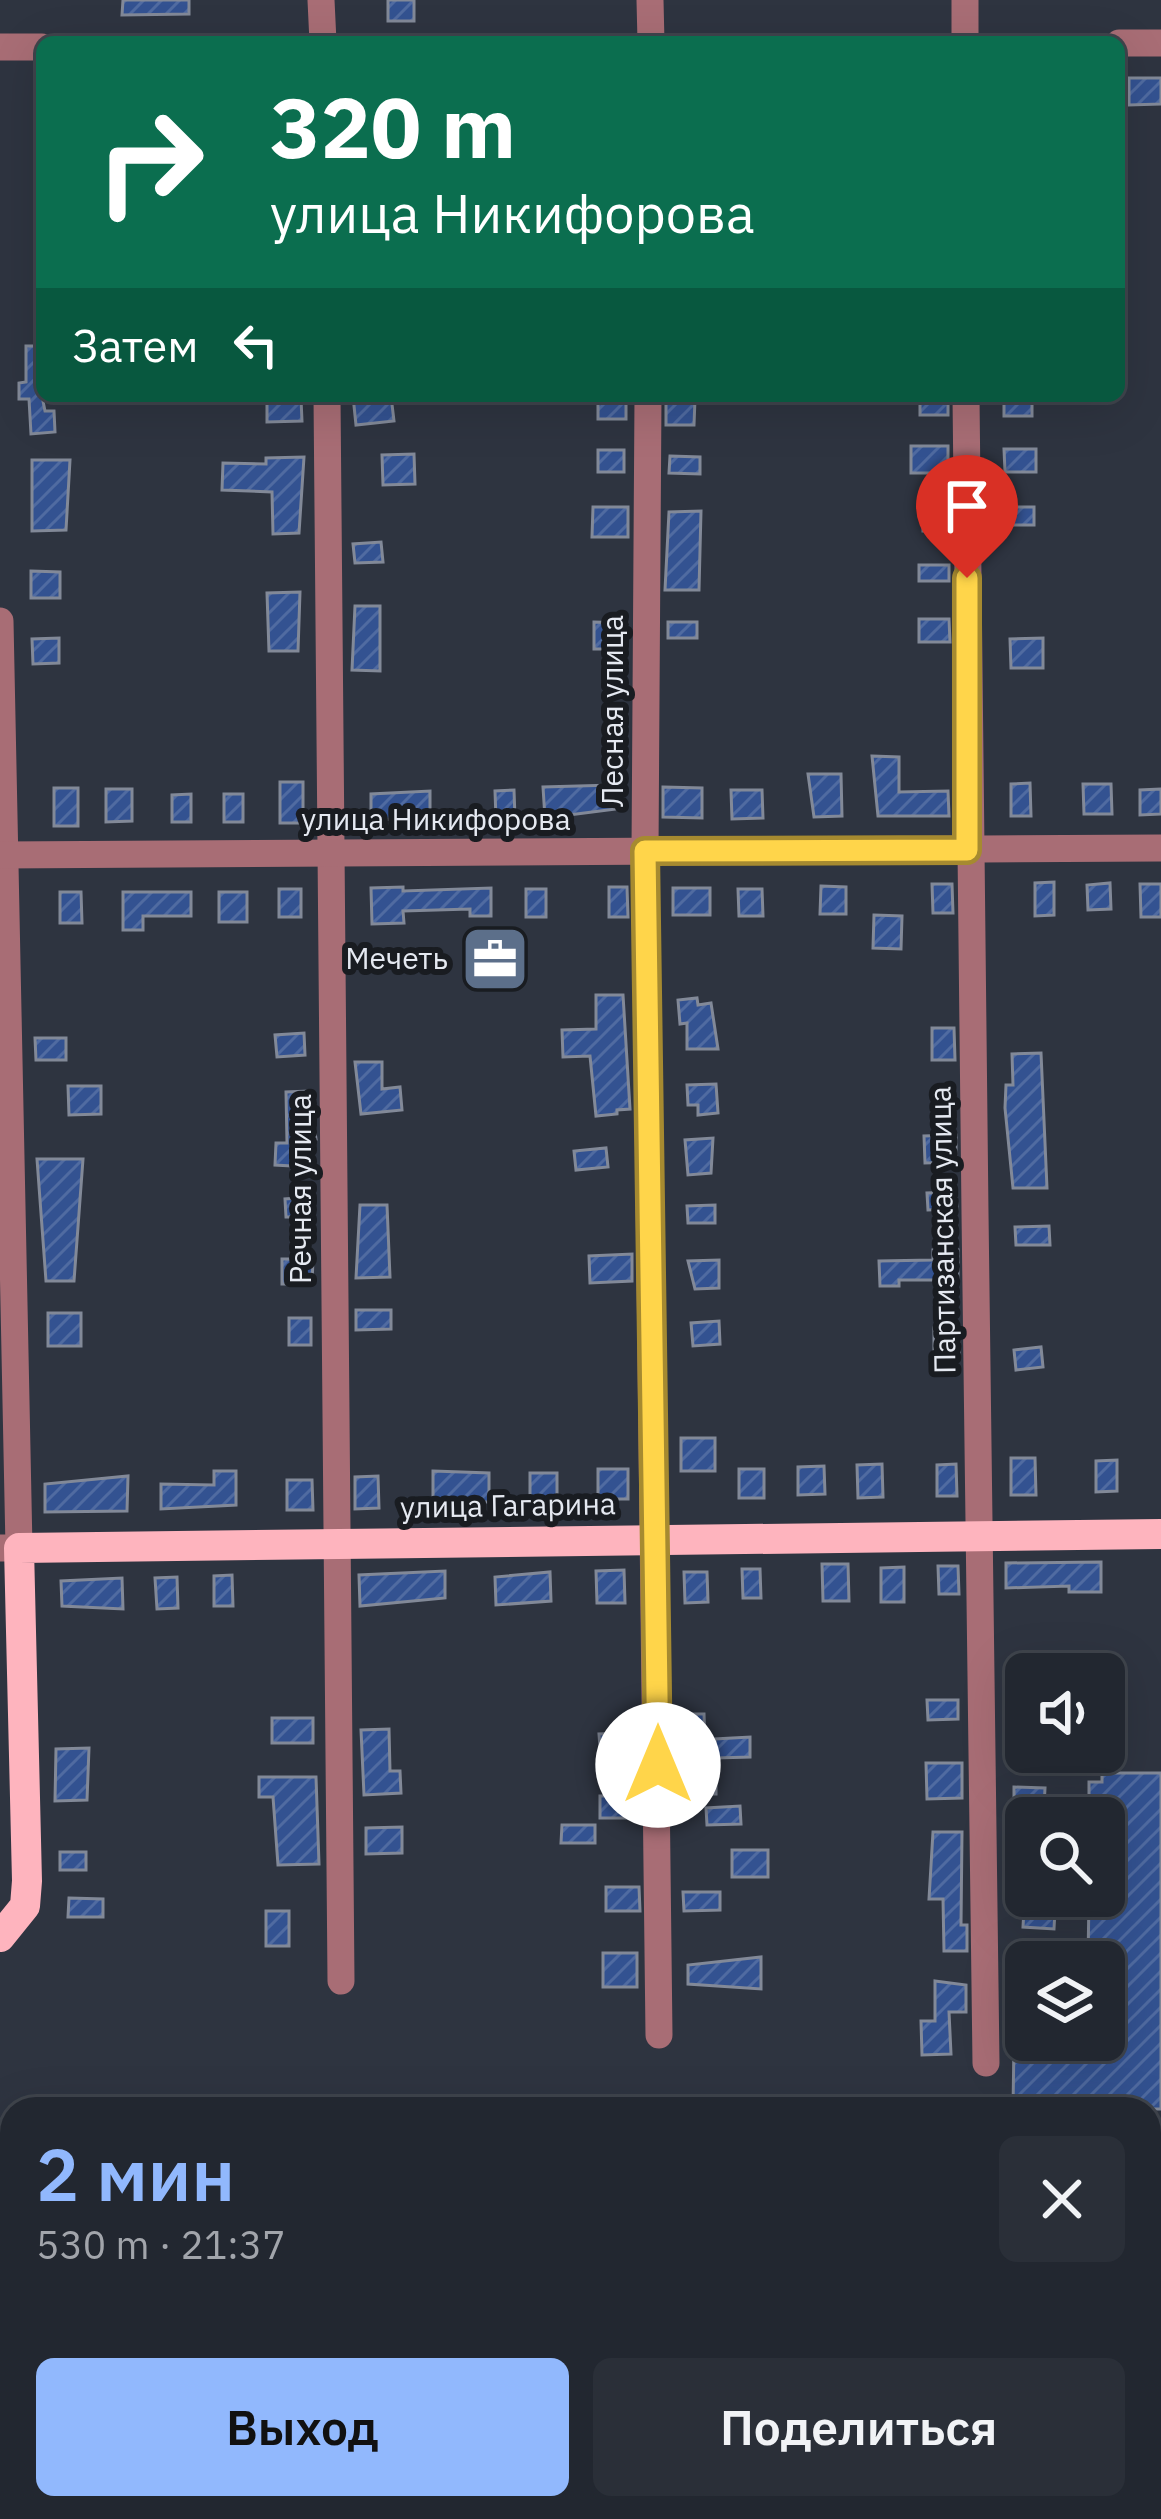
<!DOCTYPE html>
<html lang="ru">
<meta charset="utf-8">
<style>
:root{--surface:#222730;--page:#2a2f38;--text:#f1f3f6;--muted:#a2a5ab;--line:#3f444c;--accent:#91b8fd}
body{margin:0;font-family:"IBM Plex Sans",sans-serif;background:var(--page);color:var(--text);height:100vh;display:flex;flex-direction:column;font-size:45px;white-space:nowrap}
*{box-sizing:border-box;margin:0}
p{font-size:39px;color:var(--muted)}
.icon{flex:none;width:66px;height:66px;fill:none;stroke:currentColor;stroke-width:2;stroke-linecap:round;stroke-linejoin:round}
.map{position:relative;flex:1;overflow:hidden}
.sheet{position:absolute;left:0px;top:2097px;width:1161px;height:423px;display:flex;flex-direction:column;background:var(--surface);border-radius:36px 36px 0 0;box-shadow:0 12px 48px #0002,0 0 0 3px var(--line)}
.sheet>*{flex:none}
.top-card{position:absolute;left:36px;top:36px;width:1089px;height:366px;border-radius:18px;box-shadow:0 12px 48px #0002,0 0 0 3px var(--line);background:#0b6e4f;color:#fff;overflow:hidden}
.controls{position:absolute;left:1005px;top:1653px;display:grid;gap:24px}
.controls a{display:grid;place-items:center;width:120px;height:120px;border-radius:18px;background:var(--surface);box-shadow:0 12px 48px #0002,0 0 0 3px var(--line);font-size:60px}
.pin{position:absolute;display:grid;place-items:center;width:102px;height:102px;color:#fff;margin:-123px -51px;border-radius:50% 50% 50% 0;rotate:-45deg;box-shadow:0 0 12px #0007}
.pin .icon{rotate:45deg}
.me{position:absolute;width:132px;margin:-66px;rotate:0deg;stroke-linejoin:round;filter:drop-shadow(0 0 9px #0008)}
.turn{display:flex;align-items:center;gap:42px;height:252px;padding:0 36px;font-size:54px}
.turn .icon{width:156px;height:156px;stroke-width:2.5}
.turn b{display:block;font-size:84px;line-height:102px}
.then{display:flex;align-items:center;height:114px;padding:0 36px;background:#0003;gap:24px;font-size:45px}
.round{display:grid;place-items:center;flex:none;width:126px;height:126px;border-radius:18px;background:var(--page)}
.head{display:flex;align-items:center;justify-content:space-between;height:204px;padding:0 36px}
h1{font-size:72px;font-weight:600;line-height:90px;color:var(--accent)}
.cta{display:flex;gap:24px;margin-top:auto;padding:24px 36px}
.cta a{flex:1;height:138px;border-radius:18px;background:var(--accent);color:#111;font-size:48px;font-weight:600;line-height:138px;text-align:center}
.cta a+a{background:var(--page);color:var(--text)}
.map>svg:first-child{display:block}
</style>
<div class="map">
<svg width="1161" height="2519" viewBox="0 0 1161 2519">
<defs>
<pattern id="building-hatch" width="6" height="6" patternUnits="userSpaceOnUse" patternTransform="scale(3)"><rect width="6" height="6" fill="#335291"/><path d="M-1 1l2-2M0 6l6-6M5 7l2-2" fill="none" stroke="#506ba1"/></pattern>
</defs>
<rect width="100%" height="100%" fill="#2e3440"/>
<!-- building -->
<g fill="url(#building-hatch)" stroke="#828998" stroke-width="3">
<path d="M123 0H189V14L122 15Z"/>
<rect x="388" y="0" width="26" height="21"/>
<path d="M1129 78H1161V104L1129 105Z"/>
<path d="M26 346H42V396L45 411H54L55 432 31 434 29 399H19V383L26 382Z"/>
<path d="M353 396H391L394 421 356 425Z"/>
<rect x="598" y="396" width="28" height="23"/>
<rect x="920" y="396" width="28" height="19"/>
<rect x="1004" y="396" width="28" height="20"/>
<path d="M666 398 695 399 694 425H666Z"/>
<path d="M267 399H301L302 421 267 422Z"/>
<rect x="911" y="446" width="37" height="27"/>
<path d="M1004 449H1036V472H1005Z"/>
<rect x="598" y="450" width="26" height="22"/>
<path d="M414 454 415 484 383 485 382 455Z"/>
<path d="M670 456 700 457V474L669 473Z"/>
<path d="M304 457 299 533 273 534 272 492 222 490 223 463 266 464V458Z"/>
<path d="M32 460H70L66 530 32 531Z"/>
<path d="M593 507H628V537H592Z"/>
<rect x="923" y="507" width="26" height="24"/>
<rect x="1006" y="507" width="28" height="18"/>
<path d="M701 511 699 590H665L669 512Z"/>
<path d="M381 542 383 562 355 563 353 544Z"/>
<rect x="919" y="565" width="30" height="16"/>
<path d="M31 571 60 572V598H31Z"/>
<path d="M300 592 298 651H269L267 593Z"/>
<path d="M355 606H380V671L352 670Z"/>
<path d="M919 619H949L950 642H919Z"/>
<path d="M594 622 627 623 626 649H594Z"/>
<rect x="668" y="622" width="29" height="16"/>
<path d="M59 638V663L33 664 32 639Z"/>
<path d="M1043 638V668H1011L1010 639Z"/>
<path d="M872 756 899 757V792L948 791 949 816H878Z"/>
<path d="M808 774H841L842 816 814 817Z"/>
<rect x="280" y="782" width="23" height="41"/>
<path d="M1030 783 1031 816H1011V784Z"/>
<path d="M1083 784H1111L1112 814H1084Z"/>
<path d="M613 785 616 809 545 818 543 787Z"/>
<path d="M663 787 702 788V818L663 817Z"/>
<rect x="54" y="788" width="24" height="38"/>
<path d="M106 789H132V821L106 822Z"/>
<path d="M1161 789V814L1140 815V790Z"/>
<path d="M514 790 515 818 496 819 495 791Z"/>
<path d="M731 790H762L763 818 732 819Z"/>
<path d="M430 791V820L371 819V794Z"/>
<path d="M191 794V822H172V795Z"/>
<rect x="224" y="794" width="19" height="28"/>
<path d="M1054 882V915L1035 916V883Z"/>
<path d="M1110 883 1111 909 1088 910 1087 885Z"/>
<path d="M932 884H952L953 913H933Z"/>
<path d="M1140 884H1161V917H1141Z"/>
<path d="M821 886 846 887V914H820Z"/>
<path d="M403 887V891L491 888V916H470V909L403 911 404 923 372 924 371 888Z"/>
<path d="M609 887H627L628 917H609Z"/>
<rect x="673" y="888" width="37" height="27"/>
<rect x="279" y="889" width="22" height="28"/>
<rect x="526" y="889" width="20" height="28"/>
<path d="M738 889H762L763 916H739Z"/>
<path d="M60 892H81L82 923H60Z"/>
<path d="M123 892H191V916H143V930H123Z"/>
<rect x="219" y="892" width="28" height="30"/>
<path d="M874 915 902 916 901 949 873 948Z"/>
<path d="M516 939 512 978 489 980 479 941Z"/>
<path d="M596 995H623L630 1109 617 1110V1114L596 1116 590 1056 563 1057 562 1030 596 1029Z"/>
<path d="M697 998 698 1005 711 1003 718 1049H687V1023L680 1024 678 1000Z"/>
<path d="M932 1028H954L955 1060H932Z"/>
<path d="M304 1033 305 1055 277 1057 275 1035Z"/>
<path d="M35 1038H66V1060H36Z"/>
<path d="M1041 1053 1047 1188H1013L1005 1108 1006 1085H1013L1012 1054Z"/>
<path d="M355 1062H382V1089L400 1087 402 1110 361 1114Z"/>
<path d="M716 1084 718 1113 698 1115V1105H688L687 1085Z"/>
<path d="M68 1086H101V1114L69 1115Z"/>
<path d="M309 1091 316 1139H310L309 1167 275 1165 276 1143H287L286 1092Z"/>
<path d="M956 1135V1162L925 1163 924 1136Z"/>
<path d="M713 1138 711 1173 688 1175 685 1140Z"/>
<path d="M606 1148 608 1167 576 1170 574 1151Z"/>
<path d="M37 1159H83L74 1281H46Z"/>
<path d="M956 1192 957 1209 928 1210 927 1193Z"/>
<path d="M311 1197 313 1227 297 1228V1217H286L285 1199Z"/>
<path d="M360 1205H387L390 1277 356 1278Z"/>
<path d="M715 1205V1223H688L687 1206Z"/>
<path d="M1049 1226 1050 1245H1016L1015 1227Z"/>
<path d="M933 1250H958V1280H899V1286H880L879 1261 933 1260Z"/>
<path d="M632 1254V1281L590 1283 589 1256Z"/>
<path d="M282 1259H313L312 1284H282Z"/>
<path d="M719 1260V1288L695 1289 688 1261Z"/>
<path d="M356 1310H391V1329L356 1330Z"/>
<rect x="48" y="1313" width="33" height="33"/>
<rect x="289" y="1318" width="22" height="27"/>
<path d="M719 1321 720 1344 693 1346 691 1323Z"/>
<path d="M934 1328 959 1329V1356L934 1355Z"/>
<path d="M1041 1347 1043 1367 1016 1370 1014 1350Z"/>
<rect x="681" y="1438" width="34" height="33"/>
<path d="M1011 1458H1035L1036 1495H1011Z"/>
<path d="M1117 1460V1491L1096 1492V1461Z"/>
<path d="M882 1464 883 1497 858 1498 857 1465Z"/>
<path d="M956 1464 957 1496H937V1465Z"/>
<path d="M824 1466 825 1494 798 1495V1467Z"/>
<rect x="598" y="1469" width="30" height="30"/>
<rect x="739" y="1469" width="25" height="29"/>
<path d="M214 1471H236V1505L161 1509V1484L214 1485Z"/>
<path d="M433 1471 489 1473V1502H463V1513H433Z"/>
<rect x="530" y="1473" width="27" height="30"/>
<path d="M128 1476 127 1511 45 1512V1484Z"/>
<path d="M378 1476 379 1508 355 1509V1477Z"/>
<path d="M287 1480H312L313 1510H287Z"/>
<path d="M1101 1562V1592H1069V1586L1006 1588V1563Z"/>
<path d="M822 1564H848L849 1601H823Z"/>
<path d="M938 1566H958L959 1594H939Z"/>
<path d="M904 1567V1602H881V1568Z"/>
<path d="M742 1569H760L761 1598H743Z"/>
<path d="M624 1570 625 1603H597L596 1571Z"/>
<path d="M445 1571V1598L360 1606 359 1575Z"/>
<path d="M550 1572 551 1601 496 1605 495 1577Z"/>
<path d="M684 1572H707L708 1602 685 1603Z"/>
<path d="M232 1575 233 1606H214V1576Z"/>
<path d="M177 1577 178 1608 157 1609 155 1578Z"/>
<path d="M122 1578 123 1609 62 1606 61 1581Z"/>
<path d="M927 1700H958V1719L928 1720Z"/>
<path d="M687 1714H704L705 1742 688 1743Z"/>
<rect x="272" y="1718" width="41" height="25"/>
<path d="M389 1729 390 1771H400L401 1793 364 1795 361 1730Z"/>
<path d="M626 1733 627 1762 601 1763 599 1734Z"/>
<path d="M750 1737V1757L716 1758 715 1739Z"/>
<path d="M89 1748 87 1800 55 1801 56 1749Z"/>
<path d="M926 1763H962V1798L927 1799Z"/>
<path d="M1102 1773H1161V2109H1013L1014 2042 1005 2041V2022L1026 2023V2040H1104V1962H1088L1089 1896H1104V1818H1089V1782H1102Z"/>
<path d="M259 1777H316L319 1864 278 1865 273 1797H259Z"/>
<rect x="688" y="1777" width="28" height="17"/>
<path d="M1014 1787 1045 1788 1044 1808H1014Z"/>
<rect x="600" y="1796" width="38" height="22"/>
<path d="M740 1806 741 1824 707 1825 706 1808Z"/>
<path d="M562 1825H595V1843H561Z"/>
<path d="M402 1827V1853L366 1854V1828Z"/>
<path d="M933 1832H962L961 1925H967V1951H944L943 1899H929Z"/>
<rect x="732" y="1850" width="36" height="27"/>
<rect x="60" y="1852" width="26" height="18"/>
<path d="M606 1887H639L640 1911H606Z"/>
<path d="M683 1892H720V1910L684 1911Z"/>
<path d="M69 1898 103 1899V1917H68Z"/>
<path d="M1024 1909 1055 1910 1054 1929 1023 1927Z"/>
<rect x="266" y="1911" width="23" height="35"/>
<rect x="603" y="1953" width="34" height="34"/>
<path d="M761 1957V1989L688 1984V1965Z"/>
<rect x="1006" y="1961" width="20" height="31"/>
<path d="M935 1981 966 1985V2012H949L951 2054 922 2055 921 2021H935Z"/>
</g>
<g fill="none" stroke-linecap="round" stroke-linejoin="round">
<!-- minor -->
<g stroke="#a86d75" stroke-width="27">
<path d="M321 0 323 42"/>
<path d="M650 0 651 42"/>
<path d="M965 0V42"/>
<path d="M1119 43H1161"/>
<path d="M0 47H42"/>
<path d="M327 396 341 1981"/>
<path d="M648 396 645 851 659 2035"/>
<path d="M966 396C968 952 982 1507 986 2063"/>
<path d="M0 621 19 1548H0"/>
<path d="M0 855 1161 848"/>
</g>
<!-- major -->
<path stroke="#feb4be" stroke-width="30" d="M0 1937 25 1906 27 1881 19 1548 1161 1534"/>
</g>
<g fill="none" stroke-linecap="round" stroke-linejoin="round">
<defs>
<path id="route" d="M658 1765 645 851 967 850V578"/>
</defs>
<!-- route casing -->
<use href="#route" stroke="#a68a30" stroke-width="30"/>
<!-- route -->
<use href="#route" stroke="#ffd54a" stroke-width="21"/>
</g>
<!-- icons -->
<defs>
<symbol id="office-square" viewBox="-11 -11 22 22"><rect x="-9" y="-9" width="18" height="18" rx="4" fill="#5c6f8a" stroke="#191c21"/><path d="M-6-3h4V-5.5h4V-3h4V5H-6ZM-1-4.5V-3h2v-1.5ZM-6 0V1H6V0Z" fill="#fff"/></symbol>
</defs>
<g fill-rule="evenodd">
<use href="#office-square" x="457" y="921" width="76" height="76"/>
</g>
<g text-anchor="middle" stroke-width="12" stroke-linejoin="round" paint-order="stroke">
<!-- street labels -->
<g font-size="30" fill="#e5e9f1" stroke="#191c21">
<text transform="translate(613 711) rotate(-90)" y="10">Лесная улица</text>
<text x="436" y="830">улица Никифорова</text>
<text transform="translate(301 1189) rotate(-90)" y="10">Речная улица</text>
<text transform="translate(943 1230) rotate(-91)" y="10">Партизанская улица</text>
<text transform="translate(508 1506) rotate(-1)" y="10">улица Гагарина</text>
</g>
<!-- poi labels -->
<g font-size="30" fill="#e5e9f1" stroke="#191c21" text-anchor="end">
<text x="448" y="969">Мечеть</text>
</g>
</g>
</svg>
<div class="controls">
<a><svg class="icon" aria-label="sound" viewBox="0 0 24 24"><path d="M4 9h4l5-4v14l-5-4H4zM17 9q2 3 0 6"/></svg></a>
<a><svg class="icon" aria-label="search" viewBox="0 0 24 24"><circle cx="10" cy="10" r="6"/><path d="M15 15l6 6"/></svg></a>
<a><svg class="icon" aria-label="layers" viewBox="0 0 24 24"><path d="M12 4l9 5-9 5-9-5zM3 14l9 5 9-5"/></svg></a>
</div>
<div class="pin" style="left:967px;top:578px;background:#d93025"><svg class="icon" aria-label="arrive" viewBox="0 0 24 24"><path d="M6 21V4h12l-3 4 3 4H6"/></svg></div>
<svg class="me" style="left:658px;top:1765px" viewBox="-20 -20 40 40"><circle r="19" fill="#fff"/><path d="M0-13L10 11 0 6-10 11z" fill="#ffd54a"/></svg>
<div class="top-card">
<div class="turn"><svg class="icon" aria-label="right" viewBox="0 0 24 24"><path d="M7 20v-9h11M14 6l5 5-5 5"/></svg><div><b>320 m</b>улица Никифорова</div></div>
<div class="then">Затем<svg class="icon" aria-label="left" viewBox="0 0 24 24"><path d="M17 20v-9H6M10 6l-5 5 5 5"/></svg></div>
</div>
<section class="sheet">
<div class="head"><div><h1>2 мин</h1><p>530 m · 21:37</p></div><a class="round"><svg class="icon" aria-label="close" viewBox="0 0 24 24"><path d="M6 6l12 12M18 6L6 18"/></svg></a></div>
<div class="cta"><a>Выход</a><a>Поделиться</a></div>
</section>
</div>
